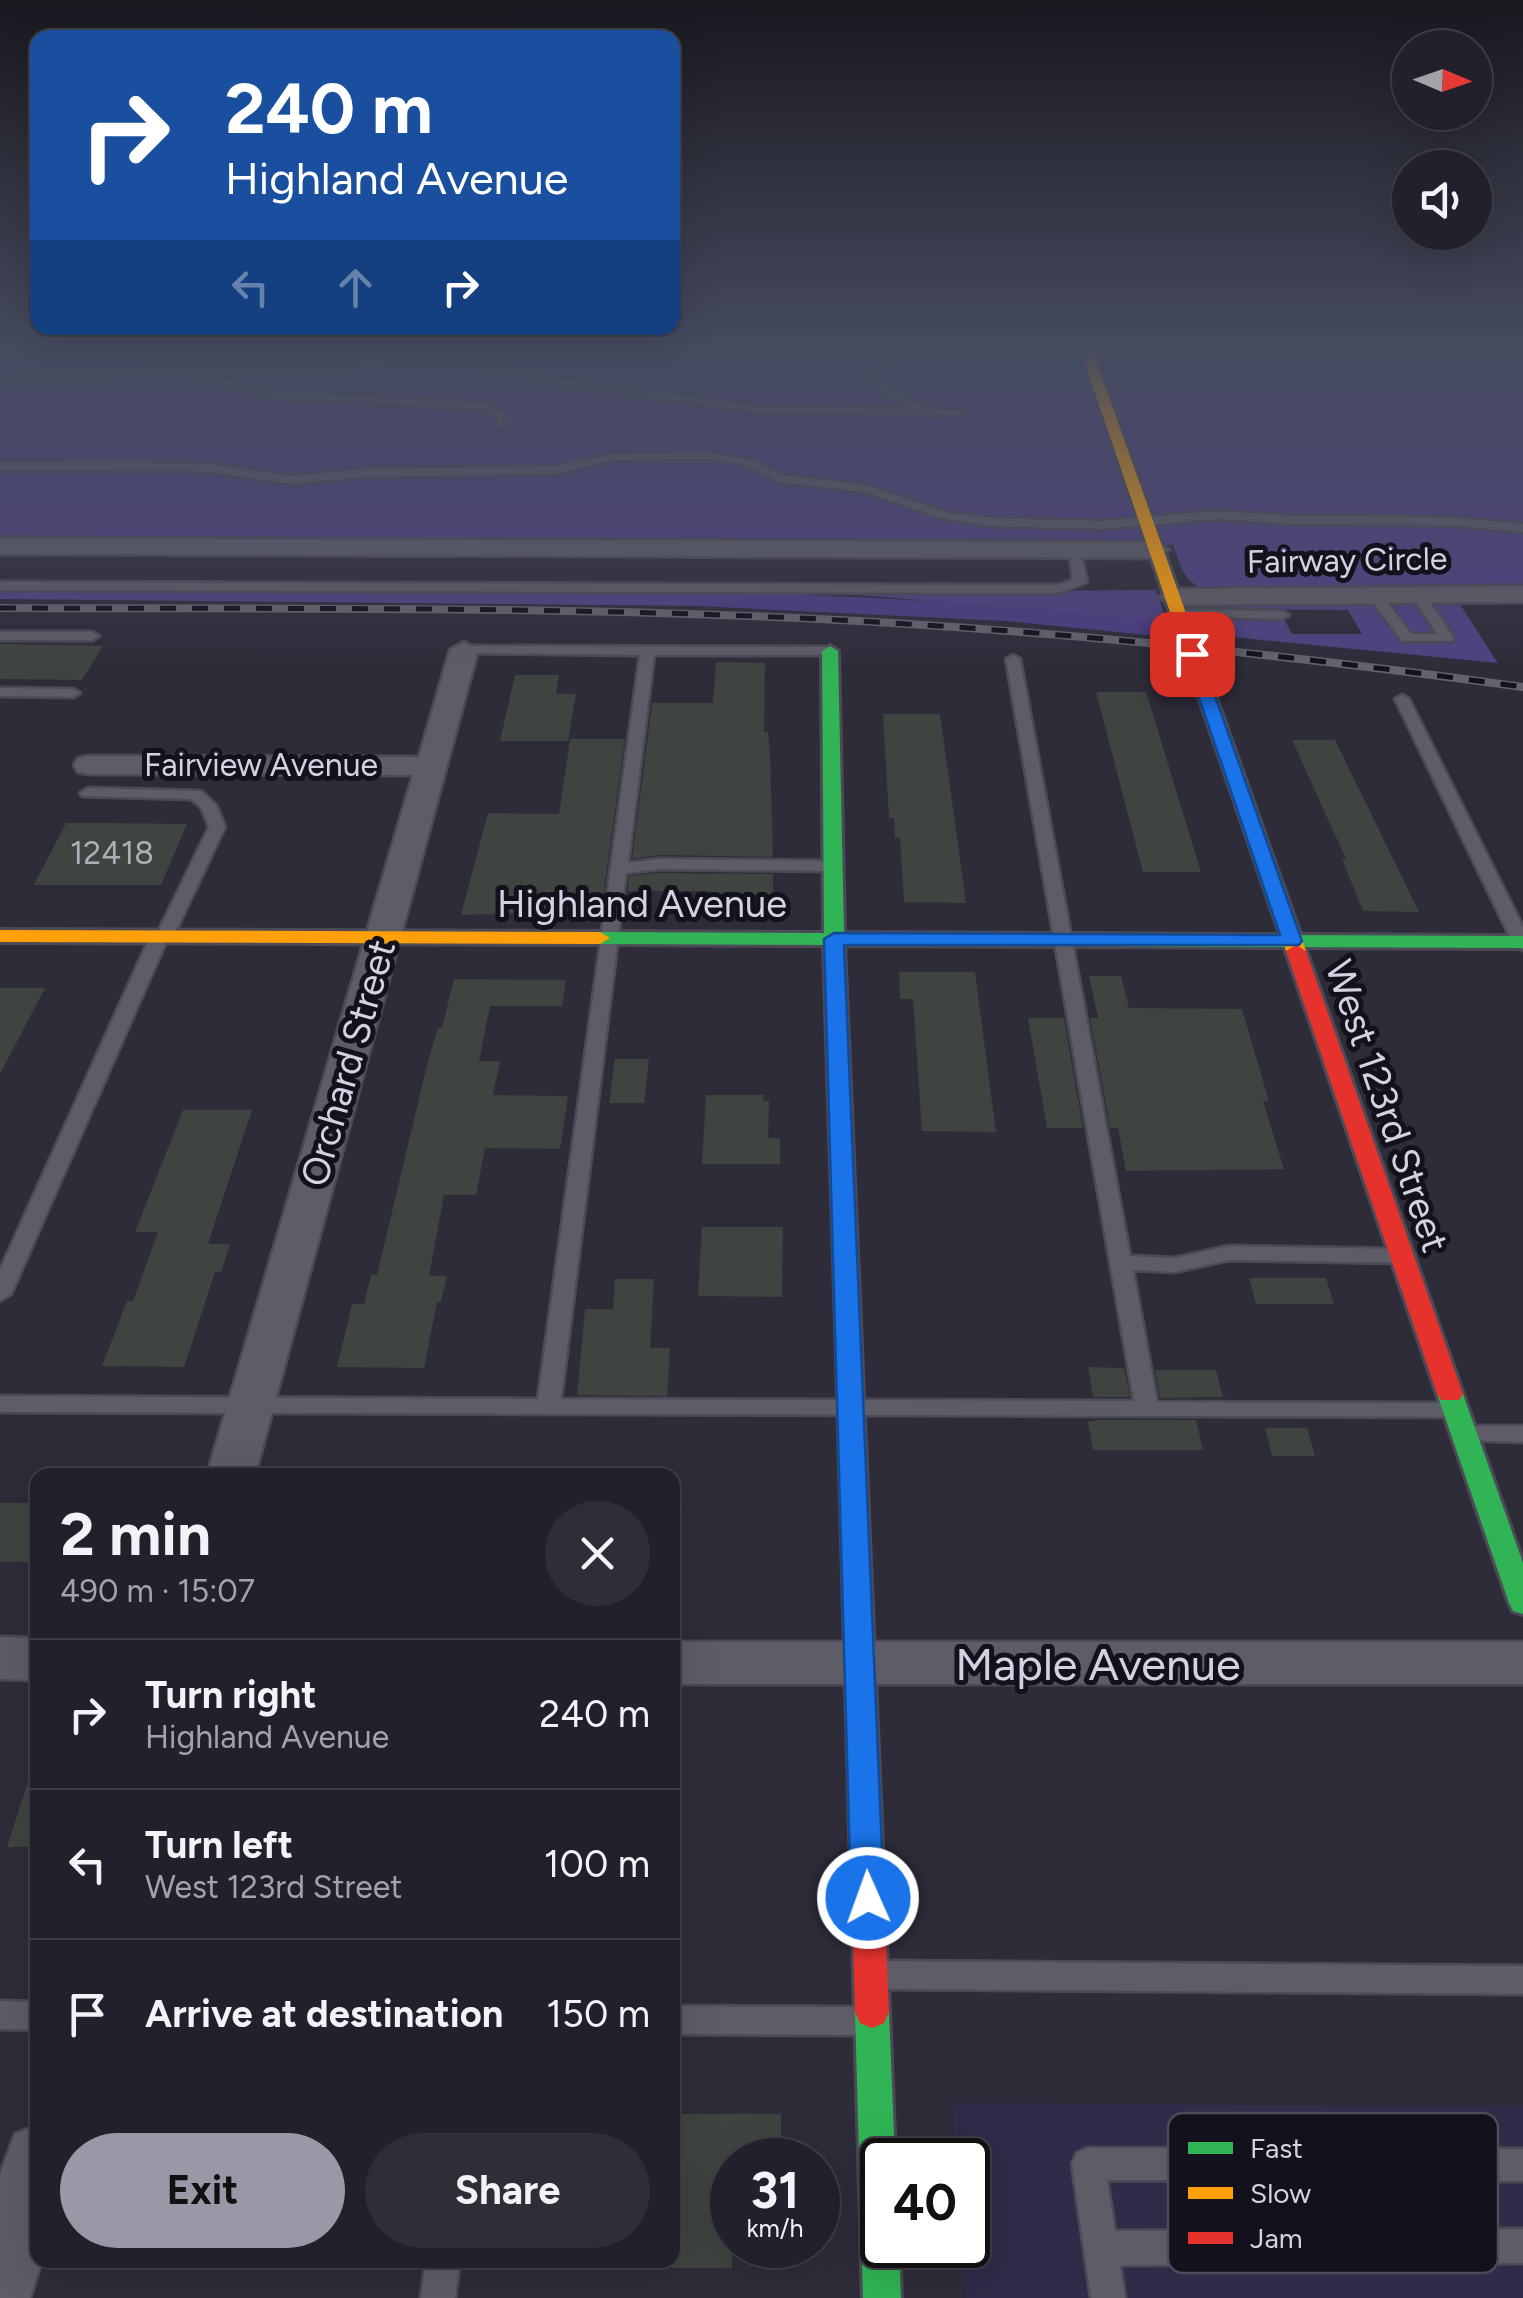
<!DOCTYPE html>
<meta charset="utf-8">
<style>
:root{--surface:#22212b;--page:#2e2e37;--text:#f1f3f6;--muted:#a2a3a9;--line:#3f3e47;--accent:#9998a7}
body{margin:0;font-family:Figtree,sans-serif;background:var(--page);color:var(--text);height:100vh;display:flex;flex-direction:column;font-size:38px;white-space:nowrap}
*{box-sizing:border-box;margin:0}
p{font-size:32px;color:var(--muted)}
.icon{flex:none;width:55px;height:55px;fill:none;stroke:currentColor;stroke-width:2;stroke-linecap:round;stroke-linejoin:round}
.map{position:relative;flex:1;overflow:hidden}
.details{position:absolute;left:30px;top:1468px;width:650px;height:800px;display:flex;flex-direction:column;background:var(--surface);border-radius:20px;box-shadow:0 10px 40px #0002,0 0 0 2px var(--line)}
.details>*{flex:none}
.hud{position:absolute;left:30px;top:30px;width:650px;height:305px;border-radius:20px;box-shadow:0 10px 40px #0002,0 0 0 2px var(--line);background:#1a4fa0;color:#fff;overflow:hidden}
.needle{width:65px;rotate:92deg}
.controls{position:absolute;left:1392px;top:30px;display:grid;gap:20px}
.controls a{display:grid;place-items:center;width:100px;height:100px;border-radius:50%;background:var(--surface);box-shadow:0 10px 40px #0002,0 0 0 2px var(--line);font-size:50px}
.speed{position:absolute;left:710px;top:2138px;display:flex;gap:20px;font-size:50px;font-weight:700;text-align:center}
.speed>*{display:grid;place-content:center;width:130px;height:130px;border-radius:50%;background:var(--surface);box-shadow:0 10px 40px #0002,0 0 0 2px var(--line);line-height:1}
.speed small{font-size:25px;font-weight:400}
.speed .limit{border:5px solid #111;border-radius:15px;background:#fff;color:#111}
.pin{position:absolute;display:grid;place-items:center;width:85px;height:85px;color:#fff;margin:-42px;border-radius:20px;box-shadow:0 5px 15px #0006}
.me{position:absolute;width:110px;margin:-55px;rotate:358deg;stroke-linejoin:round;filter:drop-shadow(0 0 8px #0008)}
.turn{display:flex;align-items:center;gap:35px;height:210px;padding:0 30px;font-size:45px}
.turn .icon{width:130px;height:130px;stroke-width:2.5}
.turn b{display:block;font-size:70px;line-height:85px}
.lanes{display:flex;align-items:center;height:95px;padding:0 30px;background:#0003;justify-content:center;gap:50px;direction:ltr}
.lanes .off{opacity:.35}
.round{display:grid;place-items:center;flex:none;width:105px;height:105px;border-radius:52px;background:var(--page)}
.headline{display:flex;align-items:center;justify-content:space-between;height:170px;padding:0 30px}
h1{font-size:60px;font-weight:700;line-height:75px}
.button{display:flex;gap:20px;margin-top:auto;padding:20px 30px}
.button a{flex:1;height:115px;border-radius:60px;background:var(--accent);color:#111;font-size:40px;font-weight:700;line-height:115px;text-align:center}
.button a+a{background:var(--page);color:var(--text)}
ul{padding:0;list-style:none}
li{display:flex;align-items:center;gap:30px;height:150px;padding:0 30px;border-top:2px solid var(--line)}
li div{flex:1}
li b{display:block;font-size:38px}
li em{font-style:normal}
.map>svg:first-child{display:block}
</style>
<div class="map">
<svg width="1523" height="2298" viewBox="0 0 1523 2298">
<rect width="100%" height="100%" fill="#2e2c39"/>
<!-- built -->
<path fill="#302b48" d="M952 2103 1523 2106V2298H965L961 2245H968V2160H956Z"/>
<!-- green -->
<g fill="#4f4282">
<path d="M0 349H1523V588L1450 589 1498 663 1232 637 1233 643 1209 641 1202 618 1284 619 1292 634H1362L1348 610 1199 609 1206 605 1212 590C1184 586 1182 569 1173 545L0 541Z"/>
<path d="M0 589 699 593 698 606 0 599Z"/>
<path d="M1156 590 1167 623 840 593Z"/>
</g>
<!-- forest -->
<path fill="#4c3d82" d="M699 593C852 593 1002 605 1154 621L1158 636 1005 621 698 606Z"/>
<!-- building -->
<g fill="#3e443f">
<path d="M0 644 57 645 103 646 82 680 0 679Z"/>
<path d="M716 662 765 663 764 732H768L770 752 773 857 659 855 632 859 652 703H713Z"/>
<path d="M515 675H559L556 694H576L568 741H500Z"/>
<path d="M1096 692H1146L1201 872H1143Z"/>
<path d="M883 714H940L966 903 904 902 900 838H895L894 818H889Z"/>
<path d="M570 739H625L601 912 461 915 488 813 559 814Z"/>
<path d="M1292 740H1335L1419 912 1363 911 1342 859H1346Z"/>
<path d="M66 823H107L187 824 161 885H34Z"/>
<path d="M659 873 773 874V917H711L712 893 708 891H628L629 876Z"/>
<path d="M899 972H975L996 1132 922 1131 913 999H900Z"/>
<path d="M1089 976H1121L1129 1008 1242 1009 1269 1101H1263L1284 1169 1126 1171 1118 1128H1110L1090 1018H1098Z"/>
<path d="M454 979 566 980 562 1006H490L479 1061H500L493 1095 568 1096 560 1149 485 1148 476 1195H444L429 1276H447L441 1302H437L424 1368 337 1367 352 1304H364L371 1275H377L428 1061 438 1028H442Z"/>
<path d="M0 988H45L0 1074Z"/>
<path d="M1028 1018H1064L1083 1128H1047Z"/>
<path d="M615 1059H649L644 1103H609Z"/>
<path d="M706 1095H764L763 1101H769L768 1138H780V1164H702Z"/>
<path d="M183 1110H252L208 1244H230L221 1272H215L184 1367 102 1366 127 1301H133L158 1232H135Z"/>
<path d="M702 1227H783L782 1297 698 1296Z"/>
<path d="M1249 1278H1326L1334 1304H1256Z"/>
<path d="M615 1279H654L650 1348H670L667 1396 577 1395 585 1309H613Z"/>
<path d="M1088 1367 1124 1368 1130 1397H1093Z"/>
<path d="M1155 1370H1216L1223 1397 1160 1398Z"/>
<path d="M1097 1420H1196L1203 1450H1093L1088 1422Z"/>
<path d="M1265 1428H1307L1315 1456H1272Z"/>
<rect x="0" y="1503" width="38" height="59"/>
<path d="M32 1769 38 1770V1847H7Z"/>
<path d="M672 2114H781V2160H732V2268H672Z"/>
</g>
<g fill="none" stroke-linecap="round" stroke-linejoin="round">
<defs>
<g id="lane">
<path d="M890 349H901L884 371 882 380C895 393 917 406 934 409 945 411 956 408 967 413L965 415 755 412 532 381 504 373 451 366 198 373 277 392 483 403 505 412 506 427H498L496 416 481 409 277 398 184 374 0 383V377L39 374 424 358 479 362 533 375 755 406 914 409 885 395 872 381 874 371Z"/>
<path d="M711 453 751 460 782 475 866 485 949 513 992 518 1101 521 1217 511 1293 516 1446 517 1523 524V532L1446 525 1293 524 1217 519 1101 529 992 526 943 519 864 492 779 482 744 465 711 459 612 460 556 474 362 477 293 484 202 471 0 470V462L202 463 293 476 362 469 556 466 612 454Z"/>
<path d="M1076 555 1082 559 1087 582 1059 593 0 590V582L1058 585 1073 580 1070 559Z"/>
<path d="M1413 591H1423L1454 638 1452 641H1402L1368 595 1380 592 1411 634H1437L1411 594Z"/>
<path d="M1178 609 1282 611 1289 615 1282 619 1173 616V610Z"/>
<path d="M0 632H92L99 636 92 640H0Z"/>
<path d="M464 646 830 647 837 651 830 655H654L628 863 659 859 833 861 841 866 833 871 659 869 626 873 561 1399 1134 1401 1006 659 1013 655 1020 659 1130 1256 1175 1258 1229 1246 1400 1249 1411 1256 1400 1263 1229 1260 1175 1272 1133 1270 1157 1402 1449 1403 1457 1405 1461 1411 1457 1417 0 1412V1396L538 1399 640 655 459 653 457 650Z"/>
<path d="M0 688 73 689 80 693 73 697 0 696Z"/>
<path d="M1402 695 1409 699 1523 927V950L1514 945 1395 699Z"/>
<path d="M88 788 201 791 216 805 225 827 173 937 166 942 11 1294 0 1301V1270L150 937 158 932 209 827 201 807 191 799 82 796 80 793Z"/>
<path d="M1471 1426H1523V1442L1463 1440 1459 1434 1463 1428Z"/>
<path d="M885 1961 1523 1966V1994L885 1989 874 1985 870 1975 874 1965Z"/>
<path d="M0 2001 38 2002V2030L0 2029Z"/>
<path d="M672 2006 855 2007 866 2011 870 2021 866 2031 855 2035 672 2034Z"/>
<path d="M1088 2148 1523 2149V2181L1107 2180 1115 2231 1523 2229V2263L1120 2265 1125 2298H1091L1072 2164 1077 2153Z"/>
<path d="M426 2260H460L455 2298H421Z"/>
</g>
<g id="street">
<path d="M0 538 1156 542 1169 550 1156 558 0 554Z"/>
<path d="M1523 586V602L1172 605 1159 597 1172 589Z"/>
<path d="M464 642 478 650 255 1475H207L413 775 89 774 78 772 74 765 78 758 89 756 419 757 450 650Z"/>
<path d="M0 1637 38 1638V1680L0 1679Z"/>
<rect x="672" y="1642" width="851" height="42"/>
<path d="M38 2125V2260H42L30 2298H0V2175L15 2134Z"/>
</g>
<g id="fast">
<path d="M830 646 838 651 844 933 1523 936V948L844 945 860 1323 857 1329H839L836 1323 824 945 600 944 590 938 600 932 824 933 822 651Z"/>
<path d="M1450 1385 1459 1388 1463 1394 1523 1563V1614L1513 1611 1509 1603 1437 1394 1441 1388Z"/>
<path d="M872 1996 884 2001 889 2012 895 2160H882V2245H899L901 2298H863L855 2012 860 2001Z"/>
</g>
<g id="slow">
<path d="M1080 349H1092L1306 951 1303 955 1296 957 1286 951Z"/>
<path d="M0 930 600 932 610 938 600 944 0 942Z"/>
</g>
<g id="jam">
<path d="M1296 945 1306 951 1463 1394 1459 1400H1441L1437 1394 1286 951Z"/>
<path d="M848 1315 857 1317 860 1323 889 2012 884 2023 872 2028 860 2023 855 2012 836 1323 839 1317Z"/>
</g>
</defs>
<!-- lane casing -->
<use href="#lane" stroke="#4c4a56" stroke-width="5"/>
<!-- street casing -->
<use href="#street" stroke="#4c4a56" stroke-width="5"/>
<!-- fast casing -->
<use href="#fast" stroke="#4c4a56" stroke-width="6"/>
<!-- slow casing -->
<use href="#slow" stroke="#4c4a56" stroke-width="6"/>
<!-- jam casing -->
<use href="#jam" stroke="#4c4a56" stroke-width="6"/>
<!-- lane -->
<use href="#lane" fill="#5e5c67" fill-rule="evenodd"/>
<!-- street -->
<use href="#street" fill="#5e5c67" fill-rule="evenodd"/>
<!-- fast -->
<use href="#fast" fill="#30b455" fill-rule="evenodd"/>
<!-- slow -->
<use href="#slow" fill="#ff9f0a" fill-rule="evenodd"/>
<!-- jam -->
<use href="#jam" fill="#e5322d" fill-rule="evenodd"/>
<defs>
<path id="rail" d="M0 608C266 609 532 606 798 618 1041 629 1282 654 1523 687"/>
</defs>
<!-- rail casing -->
<use href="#rail" stroke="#64626c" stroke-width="8"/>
<!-- rail -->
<use href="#rail" stroke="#12111c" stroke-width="5" stroke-dasharray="16" stroke-linecap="butt"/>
</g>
<!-- sky -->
<linearGradient id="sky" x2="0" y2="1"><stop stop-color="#19181f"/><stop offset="0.52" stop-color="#464b5f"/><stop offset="1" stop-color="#464b5f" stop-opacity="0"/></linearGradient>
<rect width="1523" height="671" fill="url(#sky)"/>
<!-- route -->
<path fill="#1a73e8" stroke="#114b97" stroke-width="2.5" d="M1187 650 1200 654 1302 941 1299 945H844L884 1898 879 1908 868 1912 856 1908 851 1898 824 939 834 933 1280 935 1184 654Z"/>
<g text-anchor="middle" stroke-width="10" stroke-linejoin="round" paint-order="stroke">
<!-- far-street labels -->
<g font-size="32" fill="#d3d2e2" stroke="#12111c">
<text transform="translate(1347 560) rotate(-1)" y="11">Fairway Circle</text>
<text x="261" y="776">Fairview Avenue</text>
</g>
<!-- number labels -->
<g font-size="32" fill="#aeaeb9">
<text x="112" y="864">12418</text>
</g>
<!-- street labels -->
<g font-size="38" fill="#d3d2e2" stroke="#12111c">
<text x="642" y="917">Highland Avenue</text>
<text transform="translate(348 1063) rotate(-74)" y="13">Orchard Street</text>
<text transform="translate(1387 1106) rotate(71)" y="13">West 123rd Street</text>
</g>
<!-- near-street labels -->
<g font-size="45" fill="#d3d2e2" stroke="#12111c">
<text x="1098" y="1680">Maple Avenue</text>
</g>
</g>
<!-- legend -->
<rect x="1168" y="2113" width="330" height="160" rx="15" fill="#12111c" stroke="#4c4b57" stroke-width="2.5"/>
<rect x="1188" y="2142" width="45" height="12" fill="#30b455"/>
<rect x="1188" y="2187" width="45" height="12" fill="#ff9f0a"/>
<rect x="1188" y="2232" width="45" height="12" fill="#e5322d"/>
<g font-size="28" fill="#d3d2e2">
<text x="1250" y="2158">Fast</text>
<text x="1250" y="2203">Slow</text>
<text x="1250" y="2248">Jam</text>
</g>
</svg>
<div class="controls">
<a><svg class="needle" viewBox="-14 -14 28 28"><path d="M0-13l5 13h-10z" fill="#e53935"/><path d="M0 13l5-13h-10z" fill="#a2a3a9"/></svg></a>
<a><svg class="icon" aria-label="sound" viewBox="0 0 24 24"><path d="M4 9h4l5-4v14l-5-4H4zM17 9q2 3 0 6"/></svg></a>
</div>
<div class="speed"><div>31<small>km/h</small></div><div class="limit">40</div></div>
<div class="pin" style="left:1192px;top:654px;background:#d93025"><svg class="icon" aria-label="arrive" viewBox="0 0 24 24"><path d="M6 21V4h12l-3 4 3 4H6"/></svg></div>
<svg class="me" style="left:868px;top:1898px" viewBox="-20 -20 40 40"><circle r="17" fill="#1a73e8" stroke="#fff" stroke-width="3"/><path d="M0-11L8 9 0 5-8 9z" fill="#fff"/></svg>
<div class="hud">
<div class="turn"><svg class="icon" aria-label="right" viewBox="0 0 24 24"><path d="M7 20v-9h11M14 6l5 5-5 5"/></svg><div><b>240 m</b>Highland Avenue</div></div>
<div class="lanes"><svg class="icon off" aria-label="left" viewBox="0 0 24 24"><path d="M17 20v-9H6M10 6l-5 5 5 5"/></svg><svg class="icon off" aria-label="ahead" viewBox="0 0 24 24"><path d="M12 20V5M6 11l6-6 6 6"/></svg><svg class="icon" aria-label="right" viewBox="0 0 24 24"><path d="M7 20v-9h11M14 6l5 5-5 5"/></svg></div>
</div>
<section class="details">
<div class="headline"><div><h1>2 min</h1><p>490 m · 15:07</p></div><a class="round"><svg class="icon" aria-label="close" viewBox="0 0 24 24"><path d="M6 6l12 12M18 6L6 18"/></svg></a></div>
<ul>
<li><svg class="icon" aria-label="right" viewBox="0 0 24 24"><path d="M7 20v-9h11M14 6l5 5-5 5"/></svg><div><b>Turn right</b><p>Highland Avenue</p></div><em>240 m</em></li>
<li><svg class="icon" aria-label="left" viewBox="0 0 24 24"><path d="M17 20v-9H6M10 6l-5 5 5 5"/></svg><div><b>Turn left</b><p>West 123rd Street</p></div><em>100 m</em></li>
<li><svg class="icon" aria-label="arrive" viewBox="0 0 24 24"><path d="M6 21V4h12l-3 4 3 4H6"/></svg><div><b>Arrive at destination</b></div><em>150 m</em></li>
</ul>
<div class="button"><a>Exit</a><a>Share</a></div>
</section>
</div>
